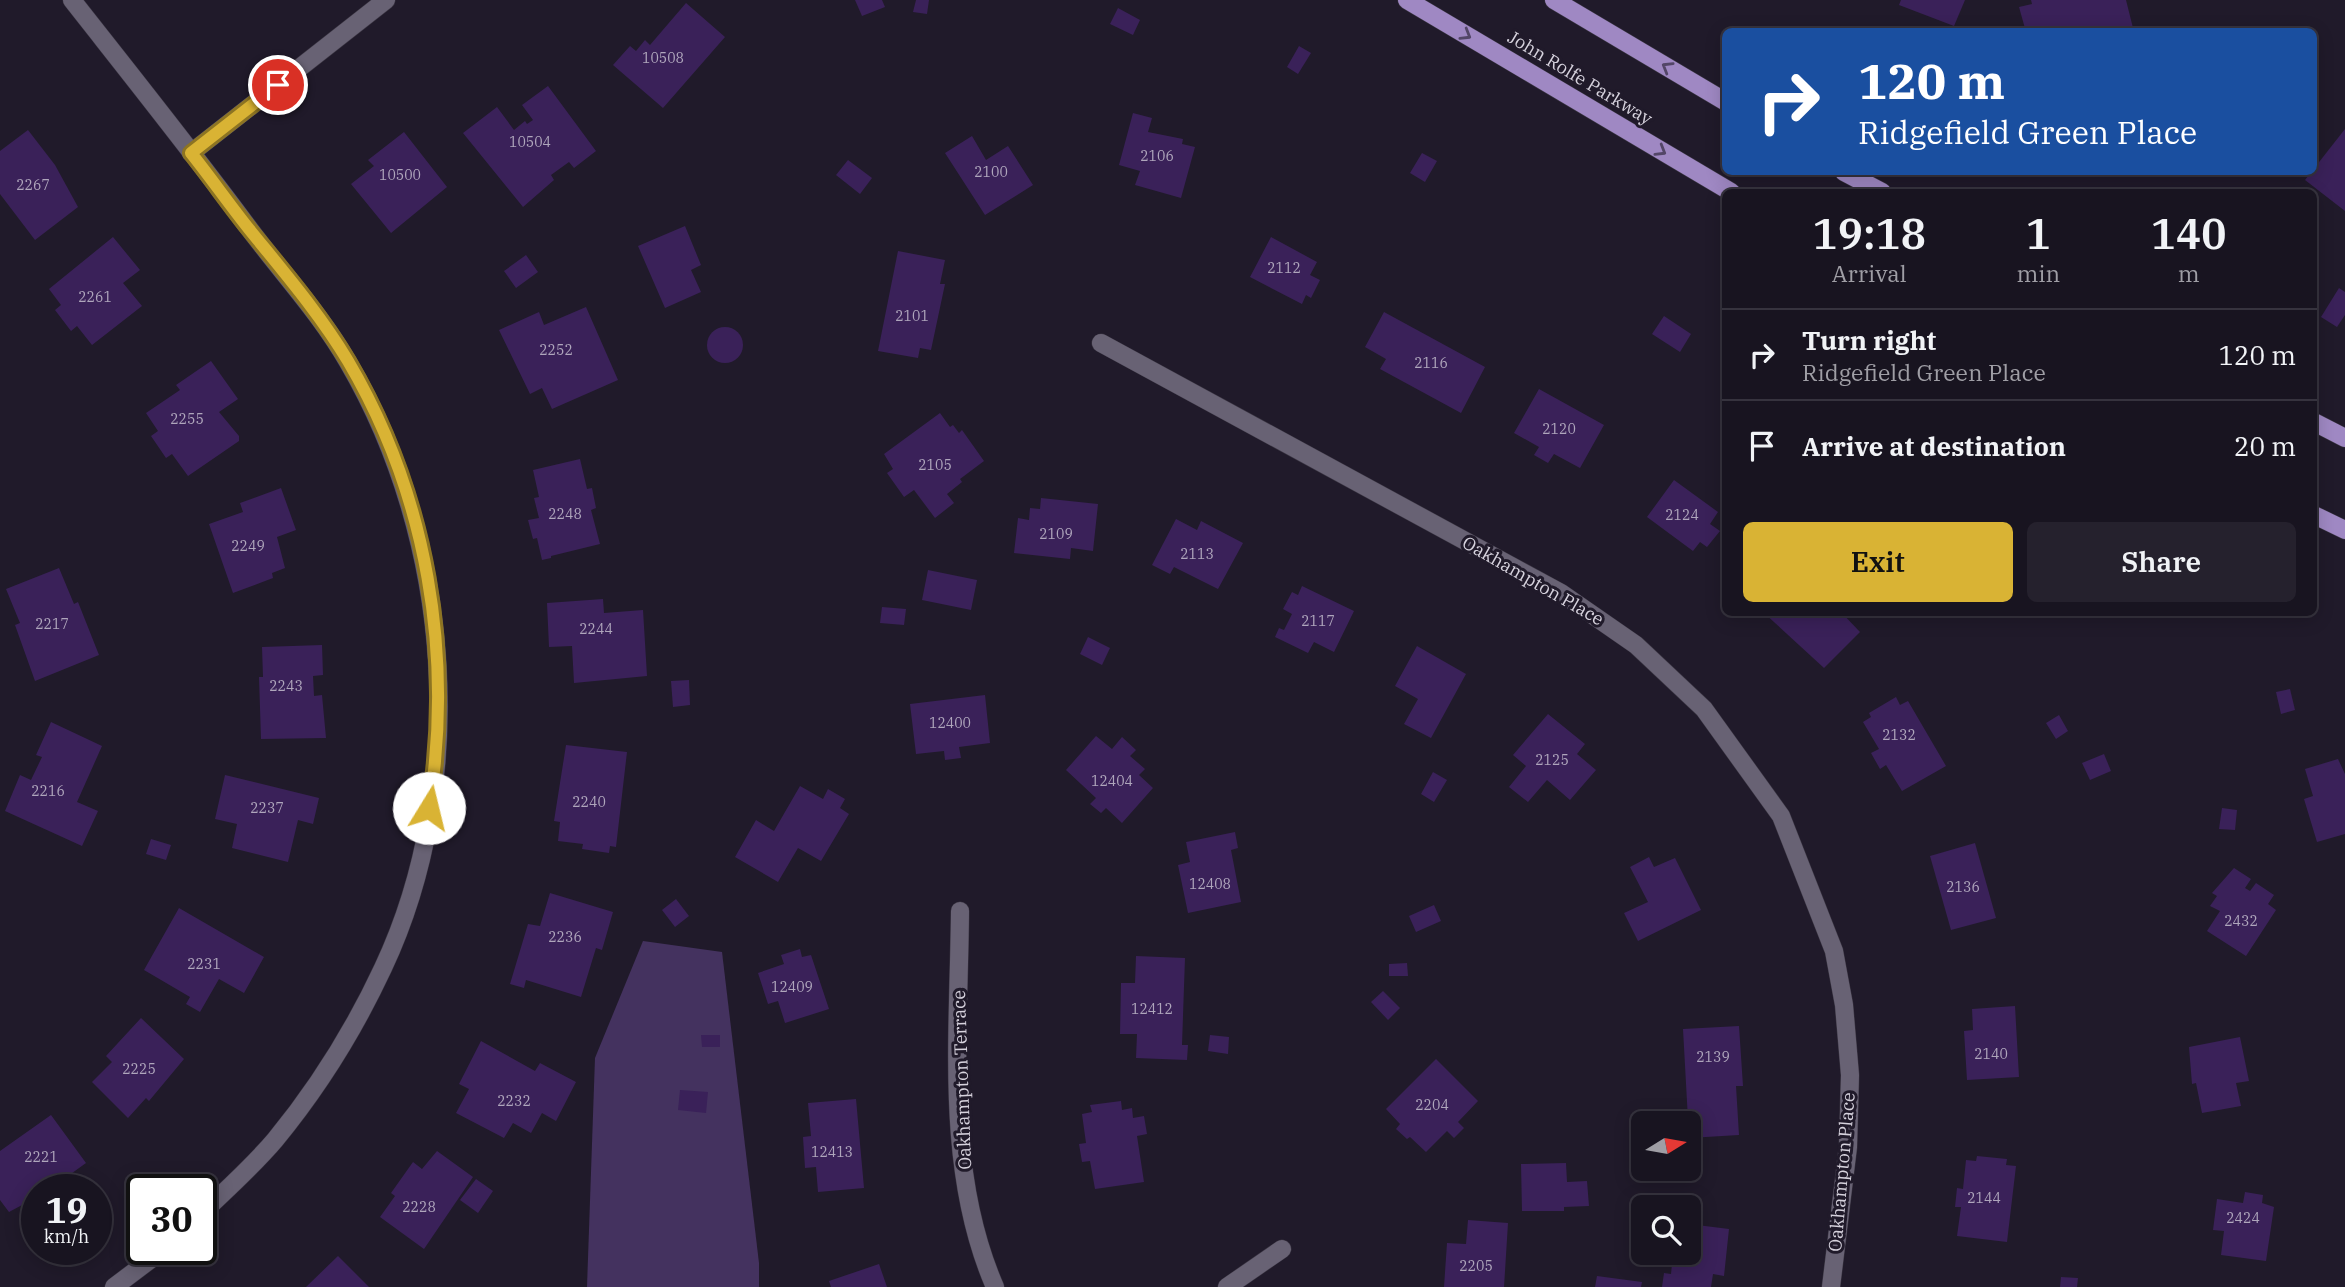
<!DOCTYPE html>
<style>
:root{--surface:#181420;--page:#25212d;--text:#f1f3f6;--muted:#9f9ea5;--line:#36333e;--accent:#d9b334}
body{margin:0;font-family:"IBM Plex Serif",serif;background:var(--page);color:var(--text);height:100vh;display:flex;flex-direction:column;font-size:26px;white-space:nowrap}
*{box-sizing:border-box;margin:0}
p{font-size:23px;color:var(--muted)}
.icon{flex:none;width:38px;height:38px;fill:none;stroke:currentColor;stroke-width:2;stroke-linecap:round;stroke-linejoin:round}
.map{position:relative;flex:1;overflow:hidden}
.drawer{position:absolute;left:1722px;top:189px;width:595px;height:427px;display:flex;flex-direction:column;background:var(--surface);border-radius:10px;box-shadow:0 4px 18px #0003,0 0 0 2px var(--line)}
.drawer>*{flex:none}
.guide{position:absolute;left:1722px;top:28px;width:595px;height:147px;border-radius:10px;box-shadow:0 4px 18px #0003,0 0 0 2px var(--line);background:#1a4fa0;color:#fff;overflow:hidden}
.needle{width:46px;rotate:79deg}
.fabs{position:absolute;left:1631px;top:1111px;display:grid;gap:14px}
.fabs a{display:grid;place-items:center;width:70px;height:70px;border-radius:10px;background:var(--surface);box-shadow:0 4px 18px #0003,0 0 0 2px var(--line);font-size:35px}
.speed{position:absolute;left:21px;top:1174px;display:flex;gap:14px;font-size:35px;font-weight:700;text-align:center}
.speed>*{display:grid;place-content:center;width:91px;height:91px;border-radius:50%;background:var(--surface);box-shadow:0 4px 18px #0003,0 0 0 2px var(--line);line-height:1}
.speed small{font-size:18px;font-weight:400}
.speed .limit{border:4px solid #111;border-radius:10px;background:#fff;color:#111}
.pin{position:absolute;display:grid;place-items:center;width:60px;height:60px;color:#fff;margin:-30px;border:4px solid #fff;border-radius:50%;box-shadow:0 2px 7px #0007}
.me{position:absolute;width:77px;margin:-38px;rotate:9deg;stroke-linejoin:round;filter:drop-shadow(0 0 5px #0008)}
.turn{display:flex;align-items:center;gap:24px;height:147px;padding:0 21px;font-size:32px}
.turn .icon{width:91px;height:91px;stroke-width:2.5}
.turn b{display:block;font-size:49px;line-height:60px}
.eta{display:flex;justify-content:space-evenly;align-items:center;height:119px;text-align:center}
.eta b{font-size:42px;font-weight:600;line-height:49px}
.button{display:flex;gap:14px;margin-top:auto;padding:14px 21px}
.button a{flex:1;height:80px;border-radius:10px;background:var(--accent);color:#111;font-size:28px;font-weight:600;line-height:80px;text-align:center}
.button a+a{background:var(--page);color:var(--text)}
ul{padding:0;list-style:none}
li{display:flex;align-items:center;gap:21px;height:91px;padding:0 21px;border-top:2px solid var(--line)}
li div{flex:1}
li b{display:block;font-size:26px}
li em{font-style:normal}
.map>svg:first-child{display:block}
</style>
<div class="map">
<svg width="2345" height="1287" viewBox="0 0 2345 1287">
<rect width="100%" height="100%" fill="#201a2a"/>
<!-- green -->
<path fill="#44325f" d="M643 941 722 952 759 1263V1287H587L595 1058Z"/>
<!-- building -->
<g fill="#3a2159">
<path d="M855 0H882L885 7 862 16Z"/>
<path d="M916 0H929L927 14 913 12Z"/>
<path d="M1901 0H1965L1954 26 1899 5Z"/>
<path d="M2031 0H2126L2134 32H2026L2019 7 2032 4Z"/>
<path d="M686 3 725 37 663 108 613 65 630 46 636 51 645 40 650 45Z"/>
<path d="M1118 8 1140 20 1133 35 1110 24Z"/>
<path d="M1299 46 1311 53 1298 74 1287 67Z"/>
<path d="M548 86 596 151 574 168 569 162 551 175 554 180 523 207 463 133 497 107 514 130 525 121 527 124 533 120 522 105Z"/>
<path d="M1133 113 1152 118 1148 132 1183 139 1182 144 1195 147 1181 198 1135 185 1140 171 1119 165Z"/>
<path d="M2345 129V211L2305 180Z"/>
<path d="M28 130 55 165 78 207 35 240 0 194V151Z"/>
<path d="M404 132 447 187 391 233 351 184 374 166 368 160Z"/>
<path d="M972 136 986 160 1008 146 1033 185 985 215 945 153Z"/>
<path d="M1422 153 1437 161 1425 182 1410 173Z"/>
<path d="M848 160 872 178 860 194 836 175Z"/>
<path d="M685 226 701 265 691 270 701 292 665 308 638 246Z"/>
<path d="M113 237 140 270 123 283 142 306 92 345 77 326 71 331 55 310 61 305 49 289Z"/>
<path d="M1271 237 1317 262 1310 275 1320 280 1311 298 1306 295 1302 304 1250 277Z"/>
<path d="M898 251 945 260 940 284H945L931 350 920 348 918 358 878 351Z"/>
<path d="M526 255 538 272 516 288 504 271Z"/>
<path d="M2339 288 2345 292V315L2337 327 2321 317Z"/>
<path d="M586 307 618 380 552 409 542 388 530 394 499 330 539 312 544 325Z"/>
<path d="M1384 312 1485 367 1461 413 1380 369 1386 359 1365 347Z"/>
<path d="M1664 316 1691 334 1680 352 1652 334Z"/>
<circle cx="725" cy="345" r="18"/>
<path d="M211 361 238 399 219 412 239 436V441L188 476 172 454 166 458 151 436 158 431 146 413 180 390 176 385Z"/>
<path d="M1539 389 1604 425 1580 468 1554 454 1548 463 1534 455 1539 447 1514 433Z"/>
<path d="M940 413 950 427 953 425 959 433 962 430 984 461 960 479 962 482 947 494 954 503 935 518 914 490 904 497 887 473 893 469 884 454Z"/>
<path d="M580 459 587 489 592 488 596 508 591 510 600 544 551 556V558L542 560 537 538 533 539 528 520 539 518 534 498 539 497 533 470Z"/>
<path d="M1674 480 1718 512 1710 524 1720 531 1707 547 1700 542 1693 551 1647 517Z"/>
<path d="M281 488 296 530 277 537 285 568 272 573 273 578 233 593 209 524 243 512 240 503Z"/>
<path d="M1041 498 1098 504 1093 551 1071 548 1070 559 1014 553 1018 518 1029 520 1030 508 1040 509Z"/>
<path d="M1176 519 1197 530 1201 521 1243 543 1218 589 1174 567 1170 574 1152 565Z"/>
<path d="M59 568 74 604 78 602 99 655 35 681 15 625 20 623 6 589Z"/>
<path d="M928 570 977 580 971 610 922 600Z"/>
<path d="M1302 586 1354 611 1334 652 1314 642 1308 653 1275 637 1279 628 1284 630 1292 614 1283 609 1292 592 1298 595Z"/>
<path d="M603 599 604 613 643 610 647 676 574 683 572 646 549 647 547 603Z"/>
<path d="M882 607 906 609 904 625 880 623Z"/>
<path d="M1763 612H1841L1860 632 1824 668Z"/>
<path d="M1088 637 1110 648 1102 665 1080 654Z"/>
<path d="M322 645 323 675 313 676 314 696 322 695 326 738 261 739 259 677H263L262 647Z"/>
<path d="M1417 646 1466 674 1431 738 1404 724 1418 699 1395 686Z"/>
<path d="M689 680 690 705 673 707 671 681Z"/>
<path d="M2290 689 2295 710 2281 714 2276 692Z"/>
<path d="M985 695 990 743 959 747 961 758 945 760 944 751 916 754 910 704Z"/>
<path d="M1896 697 1900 705 1908 701 1946 766 1902 791 1886 765 1880 769 1871 753 1879 749 1863 722 1871 717 1869 713Z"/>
<path d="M1548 714 1585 744 1577 754 1596 770 1570 800 1547 780 1528 802 1509 787 1526 766 1513 755Z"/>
<path d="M2059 715 2068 731 2056 739 2046 723Z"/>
<path d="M51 722 102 746 77 802 98 811 82 846 5 811 20 775 31 780 42 757 36 755Z"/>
<path d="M1096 736 1112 749 1122 737 1136 750 1130 756 1145 769 1139 775 1153 788 1122 823 1106 808 1101 813 1090 804 1096 798 1066 770Z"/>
<path d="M566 745 627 752 616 847 610 846 609 853 582 849 583 844 558 841 560 822 554 821Z"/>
<path d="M2104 754 2111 771 2090 780 2082 763Z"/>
<path d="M2338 759 2345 774V834L2317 842 2304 799 2313 796 2305 769Z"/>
<path d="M1433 772 1447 780 1434 802 1421 794Z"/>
<path d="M225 775 319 798 313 824 298 820 288 862 232 848 237 824 215 819Z"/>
<path d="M800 786 823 799 828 789 845 799 840 808 849 814 821 861 798 848 778 882 735 857 756 820 774 831Z"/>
<path d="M2222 808 2237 810 2235 830 2219 829Z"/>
<path d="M1235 832 1238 848 1231 850 1241 902 1188 913 1178 865 1190 862 1186 842Z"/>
<path d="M151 839 171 845 166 860 146 854Z"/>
<path d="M1975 843 1996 918 1951 930 1930 856Z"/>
<path d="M1649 857 1654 867 1675 858 1701 910 1638 941 1624 913 1648 902 1630 867Z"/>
<path d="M2234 868 2251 879 2245 888 2250 891 2256 883 2274 895 2268 904 2276 910 2246 956 2207 931 2220 911 2210 906 2217 896 2212 893Z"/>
<path d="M550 893 613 912 602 950 596 948 581 997 526 980 524 988 510 984 528 924 540 926Z"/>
<path d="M676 899 689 916 675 927 662 910Z"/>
<path d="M1434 905 1441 921 1416 932 1409 916Z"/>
<path d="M179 908 264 957 244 993 219 979 200 1012 186 1004 190 997 144 970Z"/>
<path d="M800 949 802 957 811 955 829 1009 785 1023 778 1001 768 1004 758 973 784 964 781 955Z"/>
<path d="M1136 956 1185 958 1182 1045H1188L1187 1060 1136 1058 1137 1034H1120L1121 983H1135Z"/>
<path d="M1407 963 1408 976H1389V964Z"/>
<path d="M1383 991 1400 1008 1388 1020 1371 1002Z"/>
<path d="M2015 1006 2019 1077 1967 1080 1964 1031 1973 1030 1972 1009Z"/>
<path d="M141 1018 184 1059 149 1101 146 1098 128 1118 92 1082 112 1062 106 1056Z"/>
<path d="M1739 1026 1743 1086H1736L1739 1135 1689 1138 1683 1029Z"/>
<path d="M701 1035H720V1047H702Z"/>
<path d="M1210 1035 1229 1037 1228 1054 1208 1051Z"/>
<path d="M2240 1037 2249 1081 2236 1083 2241 1106 2202 1113 2196 1083 2192 1084 2189 1047Z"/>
<path d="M481 1041 535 1071 540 1063 576 1082 556 1121 542 1113 531 1133 513 1123 504 1138 456 1113 469 1089 459 1084Z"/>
<path d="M1436 1059 1478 1101 1458 1122 1464 1128 1454 1138 1447 1131 1426 1152 1410 1137 1407 1139 1396 1129 1400 1124 1386 1109Z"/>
<path d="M680 1090 708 1092 706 1113 678 1110Z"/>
<path d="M856 1099 864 1188 818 1192 816 1167 805 1168 803 1137 811 1136 808 1103Z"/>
<path d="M1121 1101 1122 1110 1132 1108 1133 1118 1144 1116 1147 1134 1137 1136 1144 1182 1095 1189 1090 1161 1082 1162 1079 1144 1086 1143 1082 1114 1092 1112 1090 1105Z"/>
<path d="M51 1115 86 1163 54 1186 51 1183 37 1190V1197L9 1212 0 1200V1151Z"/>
<path d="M437 1151 473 1177 424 1249 380 1217 395 1196 391 1193 413 1162 422 1169Z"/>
<path d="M1977 1156 2007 1159 2006 1165 2016 1166 2007 1242 1957 1236 1961 1207H1955L1957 1188 1963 1189 1966 1160 1976 1161Z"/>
<path d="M1566 1163 1567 1182 1587 1181 1589 1206 1564 1207V1211H1522L1521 1164Z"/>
<path d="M476 1179 493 1191 478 1213 460 1200Z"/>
<path d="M2245 1192 2263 1195 2262 1203 2274 1207 2266 1261 2221 1255 2224 1231 2213 1230 2217 1199 2243 1203Z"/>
<path d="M1468 1220 1508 1223 1504 1287H1444L1447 1243 1466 1244Z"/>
<path d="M1689 1224 1729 1229 1724 1276 1713 1274 1711 1287H1662L1664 1273 1671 1274 1673 1253H1689Z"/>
<path d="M338 1256 369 1287H306Z"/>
<path d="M879 1264 887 1287H831L829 1281Z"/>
<path d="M1597 1276 1642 1282 1641 1287H1595Z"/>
<path d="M2061 1277 2078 1278 2077 1287H2060Z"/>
</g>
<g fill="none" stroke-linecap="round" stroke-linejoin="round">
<defs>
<g id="minor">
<path d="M72 0C131 75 191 150 248 227 281 272 320 313 348 362 451 538 471 781 383 968 355 1028 317 1089 275 1140 253 1166 226 1190 201 1214"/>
<path d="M191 153 386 0"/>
<path d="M1101 343 1561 593 1636 645 1704 709 1781 816 1834 951 1844 1005 1850 1075 1848 1147 1831 1287"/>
<path d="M960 911C959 1035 944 1171 995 1287"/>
<path d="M114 1287 163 1250"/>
<path d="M1227 1287 1282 1249"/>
</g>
<g id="major">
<path d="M1407 0 1731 192"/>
<path d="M1554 0 1726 102"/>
<path d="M1844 172 1882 192"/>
<path d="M2314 422 2345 438"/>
<path d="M2314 515 2345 530"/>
</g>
</defs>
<!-- minor casing -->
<use href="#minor" stroke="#3b3643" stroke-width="19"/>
<!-- major casing -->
<use href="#major" stroke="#3b3643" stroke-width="19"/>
<!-- minor -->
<use href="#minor" stroke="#686274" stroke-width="18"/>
<!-- major -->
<use href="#major" stroke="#9f88c3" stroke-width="18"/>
</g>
<!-- one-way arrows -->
<defs><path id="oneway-chevron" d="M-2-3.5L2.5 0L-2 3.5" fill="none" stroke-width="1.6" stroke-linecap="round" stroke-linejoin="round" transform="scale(1.75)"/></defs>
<g stroke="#534667">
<use href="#oneway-chevron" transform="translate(1466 35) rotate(31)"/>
<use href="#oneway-chevron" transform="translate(1667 67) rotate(-149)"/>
<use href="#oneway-chevron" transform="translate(1661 151) rotate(31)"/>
</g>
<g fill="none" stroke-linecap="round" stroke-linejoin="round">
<defs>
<path id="route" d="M278 85 191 153C211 178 229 204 249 229 283 271 320 314 348 361 427 495 454 655 429 808"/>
</defs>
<!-- route casing -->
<use href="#route" stroke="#8d7422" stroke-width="18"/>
<!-- route -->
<use href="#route" stroke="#d9b334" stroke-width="12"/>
</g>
<g text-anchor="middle" stroke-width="6" stroke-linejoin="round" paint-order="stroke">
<!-- number labels -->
<g font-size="14" fill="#afa6bc">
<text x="663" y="63">10508</text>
<text x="530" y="147">10504</text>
<text x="1157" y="161">2106</text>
<text x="991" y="177">2100</text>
<text x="400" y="180">10500</text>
<text x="33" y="190">2267</text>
<text x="1284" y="273">2112</text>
<text x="95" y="302">2261</text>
<text x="912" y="321">2101</text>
<text x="556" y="355">2252</text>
<text x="1431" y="368">2116</text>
<text x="187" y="424">2255</text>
<text x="1559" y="434">2120</text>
<text x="935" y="470">2105</text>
<text x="565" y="519">2248</text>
<text x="1682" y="520">2124</text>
<text x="1056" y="539">2109</text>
<text x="248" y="551">2249</text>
<text x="1197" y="559">2113</text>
<text x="1318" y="626">2117</text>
<text x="52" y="629">2217</text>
<text x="596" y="634">2244</text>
<text x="286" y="691">2243</text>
<text x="950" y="728">12400</text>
<text x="1899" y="740">2132</text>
<text x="1552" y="765">2125</text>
<text x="1112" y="786">12404</text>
<text x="48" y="796">2216</text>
<text x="589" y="807">2240</text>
<text x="267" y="813">2237</text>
<text x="1210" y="889">12408</text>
<text x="1963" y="892">2136</text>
<text x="2241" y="926">2432</text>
<text x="565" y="942">2236</text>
<text x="204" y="969">2231</text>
<text x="792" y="992">12409</text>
<text x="1152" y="1014">12412</text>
<text x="1991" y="1059">2140</text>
<text x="1713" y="1062">2139</text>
<text x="139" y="1074">2225</text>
<text x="514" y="1106">2232</text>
<text x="1432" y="1110">2204</text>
<text x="832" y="1157">12413</text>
<text x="41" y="1162">2221</text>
<text x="1984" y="1203">2144</text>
<text x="419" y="1212">2228</text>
<text x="2243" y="1223">2424</text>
<text x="1476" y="1271">2205</text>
</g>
<!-- street labels -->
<g font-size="18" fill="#d6d2dd" stroke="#201a2a">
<text transform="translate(1580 78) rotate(31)" y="6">John Rolfe Parkway</text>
<text transform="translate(1533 581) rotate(30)" y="6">Oakhampton Place</text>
<text transform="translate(962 1080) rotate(-92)" y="6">Oakhampton Terrace</text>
<text transform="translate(1842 1172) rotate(-85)" y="6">Oakhampton Place</text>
</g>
</g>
</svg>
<div class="fabs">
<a><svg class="needle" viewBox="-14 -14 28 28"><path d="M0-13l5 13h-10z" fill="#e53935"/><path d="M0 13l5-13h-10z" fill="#9f9ea5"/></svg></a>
<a><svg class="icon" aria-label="search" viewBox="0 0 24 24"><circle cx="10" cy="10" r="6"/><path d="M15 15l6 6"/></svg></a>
</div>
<div class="speed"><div>19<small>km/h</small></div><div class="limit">30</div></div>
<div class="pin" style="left:278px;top:85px;background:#d93025"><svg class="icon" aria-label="arrive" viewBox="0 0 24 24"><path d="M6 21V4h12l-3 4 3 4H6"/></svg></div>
<svg class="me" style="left:429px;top:808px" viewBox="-20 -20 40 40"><circle r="19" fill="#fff"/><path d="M0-13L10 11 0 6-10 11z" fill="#d9b334"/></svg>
<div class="guide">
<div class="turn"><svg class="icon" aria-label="right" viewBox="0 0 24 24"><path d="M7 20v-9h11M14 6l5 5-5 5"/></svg><div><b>120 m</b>Ridgefield Green Place</div></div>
</div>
<section class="drawer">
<div class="eta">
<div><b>19:18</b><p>Arrival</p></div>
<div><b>1</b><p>min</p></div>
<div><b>140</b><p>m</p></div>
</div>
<ul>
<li><svg class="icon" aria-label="right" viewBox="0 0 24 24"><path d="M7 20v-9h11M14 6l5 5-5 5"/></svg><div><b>Turn right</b><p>Ridgefield Green Place</p></div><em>120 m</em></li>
<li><svg class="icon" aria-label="arrive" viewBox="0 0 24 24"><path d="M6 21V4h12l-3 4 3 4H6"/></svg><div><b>Arrive at destination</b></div><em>20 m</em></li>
</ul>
<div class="button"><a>Exit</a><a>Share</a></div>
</section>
</div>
